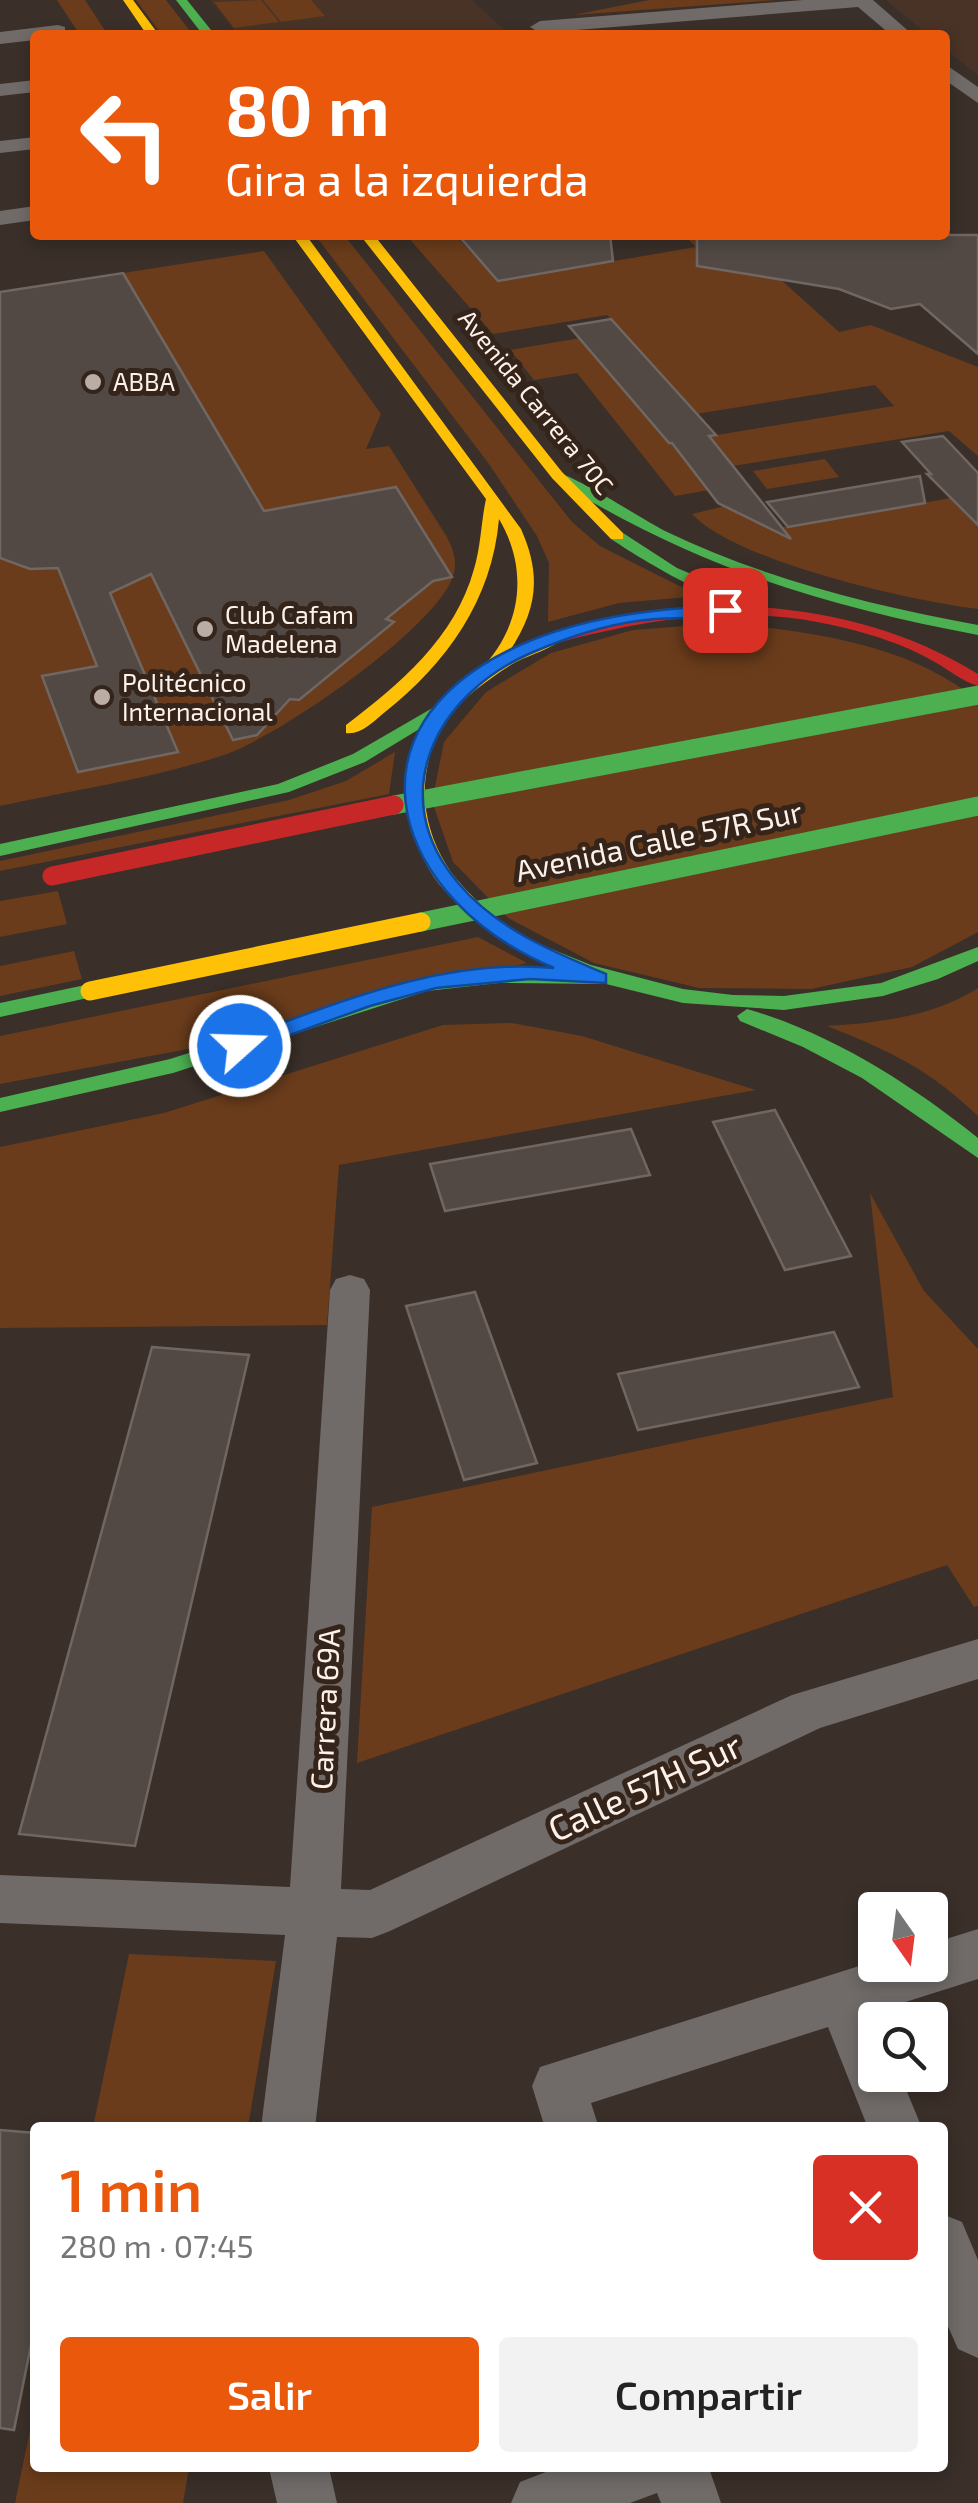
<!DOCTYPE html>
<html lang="es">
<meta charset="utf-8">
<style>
:root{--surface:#fff;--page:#f2f2f2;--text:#222;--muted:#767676;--accent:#ea580c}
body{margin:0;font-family:"Exo 2",sans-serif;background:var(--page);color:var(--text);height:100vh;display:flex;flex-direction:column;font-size:38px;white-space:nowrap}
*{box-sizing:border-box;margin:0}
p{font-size:32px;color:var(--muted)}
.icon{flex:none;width:55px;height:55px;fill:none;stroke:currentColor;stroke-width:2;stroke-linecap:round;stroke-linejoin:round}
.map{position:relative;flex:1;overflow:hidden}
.panel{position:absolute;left:30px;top:2122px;width:918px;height:350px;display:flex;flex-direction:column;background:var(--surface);border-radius:10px;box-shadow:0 5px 15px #0003}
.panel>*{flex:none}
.guide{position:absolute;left:30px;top:30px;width:920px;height:210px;border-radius:10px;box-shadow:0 5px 15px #0003;background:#ea580c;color:#fff;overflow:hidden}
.needle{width:65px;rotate:166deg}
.fabs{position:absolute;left:858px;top:1892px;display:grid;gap:20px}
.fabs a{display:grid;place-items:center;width:90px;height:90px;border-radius:10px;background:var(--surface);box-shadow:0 5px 15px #0003;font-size:50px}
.pin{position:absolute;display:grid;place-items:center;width:85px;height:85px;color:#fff;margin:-42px;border-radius:20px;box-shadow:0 5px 15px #0006}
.me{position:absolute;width:110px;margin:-55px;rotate:70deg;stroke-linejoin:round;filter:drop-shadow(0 0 8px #0008)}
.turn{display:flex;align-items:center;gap:35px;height:210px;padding:0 30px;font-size:45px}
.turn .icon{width:130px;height:130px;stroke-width:2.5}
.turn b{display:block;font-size:70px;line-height:85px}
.round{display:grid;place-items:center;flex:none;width:105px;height:105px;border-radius:10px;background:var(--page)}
.head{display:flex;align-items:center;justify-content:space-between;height:170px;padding:0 30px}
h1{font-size:60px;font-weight:600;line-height:75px;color:var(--accent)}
.primary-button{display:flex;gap:20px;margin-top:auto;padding:20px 30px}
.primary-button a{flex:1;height:115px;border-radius:10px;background:var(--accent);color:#fff;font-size:40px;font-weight:600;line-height:115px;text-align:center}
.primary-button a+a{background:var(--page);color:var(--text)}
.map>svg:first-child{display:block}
</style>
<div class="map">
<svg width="978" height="2503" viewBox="0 0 978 2503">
<rect width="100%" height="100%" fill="#3a2f29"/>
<!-- built -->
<g fill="#493226">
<path d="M210 0H472L510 35H238Z"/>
<path d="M886 0H978V75L945 49V35H928Z"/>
</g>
<!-- green -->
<g fill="#6a3c1b">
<path d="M57 0H85L108 35H80Z"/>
<path d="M136 0H166L193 35H162Z"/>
<path d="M261 0 279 22 234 28 214 2Z"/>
<path d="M263 0H311L325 16 281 22Z"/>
<path d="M649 0H776L573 15Z"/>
<path d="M315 235H344L572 522 600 546 699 596 619 603 548 622 549 563 537 536 489 464Z"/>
<path d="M406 235H455L498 281 696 247 684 235H731L839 332 871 325 978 367V456L949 431 696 472 709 490 675 496 577 373 534 380 510 350 580 338 668 443 894 406 875 385 696 414 607 315 493 334Z"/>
<path d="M264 251 381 414 366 449 389 446 447 537C453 549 457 559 454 573 441 626 276 738 224 755 152 779 74 790 0 806V513L123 273Z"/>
<path d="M825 459 839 477 767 489 753 471Z"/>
<path d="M951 498 978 525V609C911 601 737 562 692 514L725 506 772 529Z"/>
<path d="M724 623C808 631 911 644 978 701V932L912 967 811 989 699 988 594 963 508 918 453 862 432 801 444 742 486 692 551 653 633 630Z"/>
<path d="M395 752 389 794 0 871V861L289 800 346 781Z"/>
<path d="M58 891 67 924 0 937V901Z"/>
<path d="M478 937 527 963 183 1050 0 1084V1036Z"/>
<path d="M74 951 82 979 0 996V966Z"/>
<path d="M978 988V1116C927 1068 892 1052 827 1026 878 1023 935 1016 978 988Z"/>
<path d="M512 1023 582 1036 756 1090 339 1165 327 1325 0 1328V1147L164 1113 443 1025Z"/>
<path d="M870 1193 924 1291 978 1349V1606L974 1607 947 1565 357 1763 372 1507 893 1397Z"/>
<path d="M129 1954 276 1961 248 2127H93Z"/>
<path d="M35 2406V2468H189L183 2503H15Z"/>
</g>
<!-- building -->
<g fill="#524944" stroke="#706762" stroke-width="2.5">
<path d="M458 235H610L613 261 498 281Z"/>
<path d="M697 235H978V354L920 304 891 309 839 289 697 266Z"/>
<path d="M123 273 264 511 396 487 452 577 433 581 386 619 394 622 299 700 290 699 257 735 233 740 151 574 110 593 178 752 78 772 42 676 97 666 58 568 30 569 0 558V292Z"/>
<path d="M611 319 716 435 709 436 791 539 718 503 672 443H669L569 326Z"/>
<path d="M943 436 978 473V525L927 474H931L902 442Z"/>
<path d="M920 476 925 503 788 527 767 502Z"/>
<path d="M775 1110 851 1256 785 1270 713 1122Z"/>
<path d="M631 1129 650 1175 445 1211 430 1164Z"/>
<path d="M475 1292 537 1463 464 1480 406 1306Z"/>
<path d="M834 1332 859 1387 638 1430 618 1374Z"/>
<path d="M152 1347 249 1355 135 1846 19 1834Z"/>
<path d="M0 2130 35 2133V2325L14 2430 0 2428Z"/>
</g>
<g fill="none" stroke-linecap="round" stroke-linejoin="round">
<!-- street -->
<g fill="#706b68" fill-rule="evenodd">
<path d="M803 0H873L913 35H891L858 7 540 33 530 27 540 21Z"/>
<path d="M58 25 65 27V35H35V40L0 44V32Z"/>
<path d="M945 64 978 87V103L945 80Z"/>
<path d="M35 80V92L0 96V84Z"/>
<path d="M35 137V149L0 153V141Z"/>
<path d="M35 206V220L0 225V211Z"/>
<path d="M350 1275 364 1279 370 1290 341 1889 370 1890 792 1695 978 1639V1679L820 1728 390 1931 372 1938 337 1937 315 2128H261L285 1935 0 1923V1875L290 1887 330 1290 336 1279Z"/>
<path d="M978 1929V1979L874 2012 878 2020 875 2075H900L922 2128H868L828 2027 591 2103 599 2128H545L532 2086 540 2067 875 1961V1965H930V1944Z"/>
<path d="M942 2214 962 2222 978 2260V2358L958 2349 942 2313Z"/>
<path d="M269 2468H329L337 2503H277Z"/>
<path d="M556 2468H709L721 2503H661L657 2493 630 2503H511L520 2482Z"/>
</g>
<!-- fast -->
<g fill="#4caf50" fill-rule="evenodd">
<path d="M176 0H187L215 35H203Z"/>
<path d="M552 472C568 470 643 520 665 531 765 579 870 605 978 625V635C818 605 691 565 552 478Z"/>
<path d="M611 533H623L677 568 754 600C731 616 635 555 611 539Z"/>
<path d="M448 699 457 704 454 708 365 762 289 792 0 856V844L278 784 353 754Z"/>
<path d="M477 907 534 942 591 965 683 989 733 995 784 996 881 983 978 947V961L938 979 883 996 784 1010 683 1003 606 984 499 983 427 991 173 1073 0 1112V1098L170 1059 425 978 499 969 569 972 507 944 467 913Z"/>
<path d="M90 984 97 986 100 991 97 996 0 1017V1003Z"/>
<path d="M747 1009C831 1033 911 1084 978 1138V1158L862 1078 803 1047 740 1021 737 1016Z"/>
</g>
<!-- slow -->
<g fill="#ffc107" fill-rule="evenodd">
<path d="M123 0H133L159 35H147Z"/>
<path d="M292 235H306L521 529C542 576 537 610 509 652L550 634H562L564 638C551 649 532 654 516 662 503 669 490 679 478 688 420 733 409 805 447 866 457 883 475 897 487 913L484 917H470C457 903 440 888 430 871 400 820 395 762 433 714 446 697 464 686 478 672 521 630 530 571 499 519 492 600 447 663 385 712 373 722 361 735 346 733V725C400 684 455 638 474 569 481 546 481 522 486 499Z"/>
<path d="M360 235H374L562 472 623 533V539H611L552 478Z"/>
</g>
<!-- jam -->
<path fill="#c62828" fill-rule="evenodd" d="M694 605C795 604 891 620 978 674V686C961 681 947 668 931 660 914 650 893 642 874 636 762 601 667 614 556 643L548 638 601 620Z"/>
<!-- fast-bridge -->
<g stroke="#4caf50" stroke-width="19">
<path d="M394 805 978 695"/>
<path d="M421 922 978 806"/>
</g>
<!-- slow-bridge -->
<path stroke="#ffc107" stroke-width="19" d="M90 991 421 922"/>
<!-- jam-bridge -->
<path stroke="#c62828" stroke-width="19" d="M52 876 394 805"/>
</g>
<!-- route -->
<path fill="#1a73e8" stroke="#114b97" stroke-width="2.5" d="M725 605 731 607V614C707 619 680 617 655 619 614 622 570 636 531 653 436 694 383 796 459 884 497 929 553 952 606 974V983L530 979 436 988 370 1006 248 1050H233L230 1046 233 1041C335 1004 443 957 554 968 396 902 333 730 518 646 584 616 654 609 725 605Z"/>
<!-- markers -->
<g fill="#b9ada6" stroke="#35241a" stroke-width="4">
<circle cx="93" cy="382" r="10"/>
<circle cx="205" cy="629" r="10"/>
<circle cx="102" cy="697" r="10"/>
</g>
<g text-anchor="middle" stroke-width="10" stroke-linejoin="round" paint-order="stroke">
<!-- far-poi labels -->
<g font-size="25" fill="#fdf1ea" stroke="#35241a" text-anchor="start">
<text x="113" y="391">ABBA</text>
<text x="225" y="624">Club Cafam<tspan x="225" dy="29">Madelena</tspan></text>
<text x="122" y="692">Politécnico<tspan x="122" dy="29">Internacional</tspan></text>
</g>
<!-- far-street labels -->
<g font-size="25" fill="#fdf1ea" stroke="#35241a">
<text transform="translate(536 402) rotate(51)" y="9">Avenida Carrera 70C</text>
</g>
<!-- street labels -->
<g font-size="30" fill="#fdf1ea" stroke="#35241a">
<text transform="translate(659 842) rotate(-12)" y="10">Avenida Calle 57R Sur</text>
<text transform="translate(326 1709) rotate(-87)" y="10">Carrera 69A</text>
</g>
<!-- near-street labels -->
<g font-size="35" fill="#fdf1ea" stroke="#35241a">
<text transform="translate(645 1788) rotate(-25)" y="12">Calle 57H Sur</text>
</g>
</g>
</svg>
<div class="fabs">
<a><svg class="needle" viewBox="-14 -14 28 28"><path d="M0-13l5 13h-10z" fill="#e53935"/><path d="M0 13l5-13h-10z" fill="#767676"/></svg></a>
<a><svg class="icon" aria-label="search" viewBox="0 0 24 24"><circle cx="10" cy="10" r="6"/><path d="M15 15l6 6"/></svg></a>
</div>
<div class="pin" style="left:725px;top:610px;background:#d93025"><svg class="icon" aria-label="arrive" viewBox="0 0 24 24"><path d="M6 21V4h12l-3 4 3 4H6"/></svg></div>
<svg class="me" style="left:240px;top:1046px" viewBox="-20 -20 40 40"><circle r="17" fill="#1a73e8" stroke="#fff" stroke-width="3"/><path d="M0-11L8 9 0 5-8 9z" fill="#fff"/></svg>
<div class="guide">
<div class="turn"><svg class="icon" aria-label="left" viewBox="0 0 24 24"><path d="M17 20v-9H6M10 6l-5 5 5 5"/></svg><div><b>80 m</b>Gira a la izquierda</div></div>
</div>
<section class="panel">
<div class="head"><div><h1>1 min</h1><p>280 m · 07:45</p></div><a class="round" style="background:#d93025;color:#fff"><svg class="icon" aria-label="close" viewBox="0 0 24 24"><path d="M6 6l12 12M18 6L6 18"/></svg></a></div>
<div class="primary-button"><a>Salir</a><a>Compartir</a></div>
</section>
</div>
